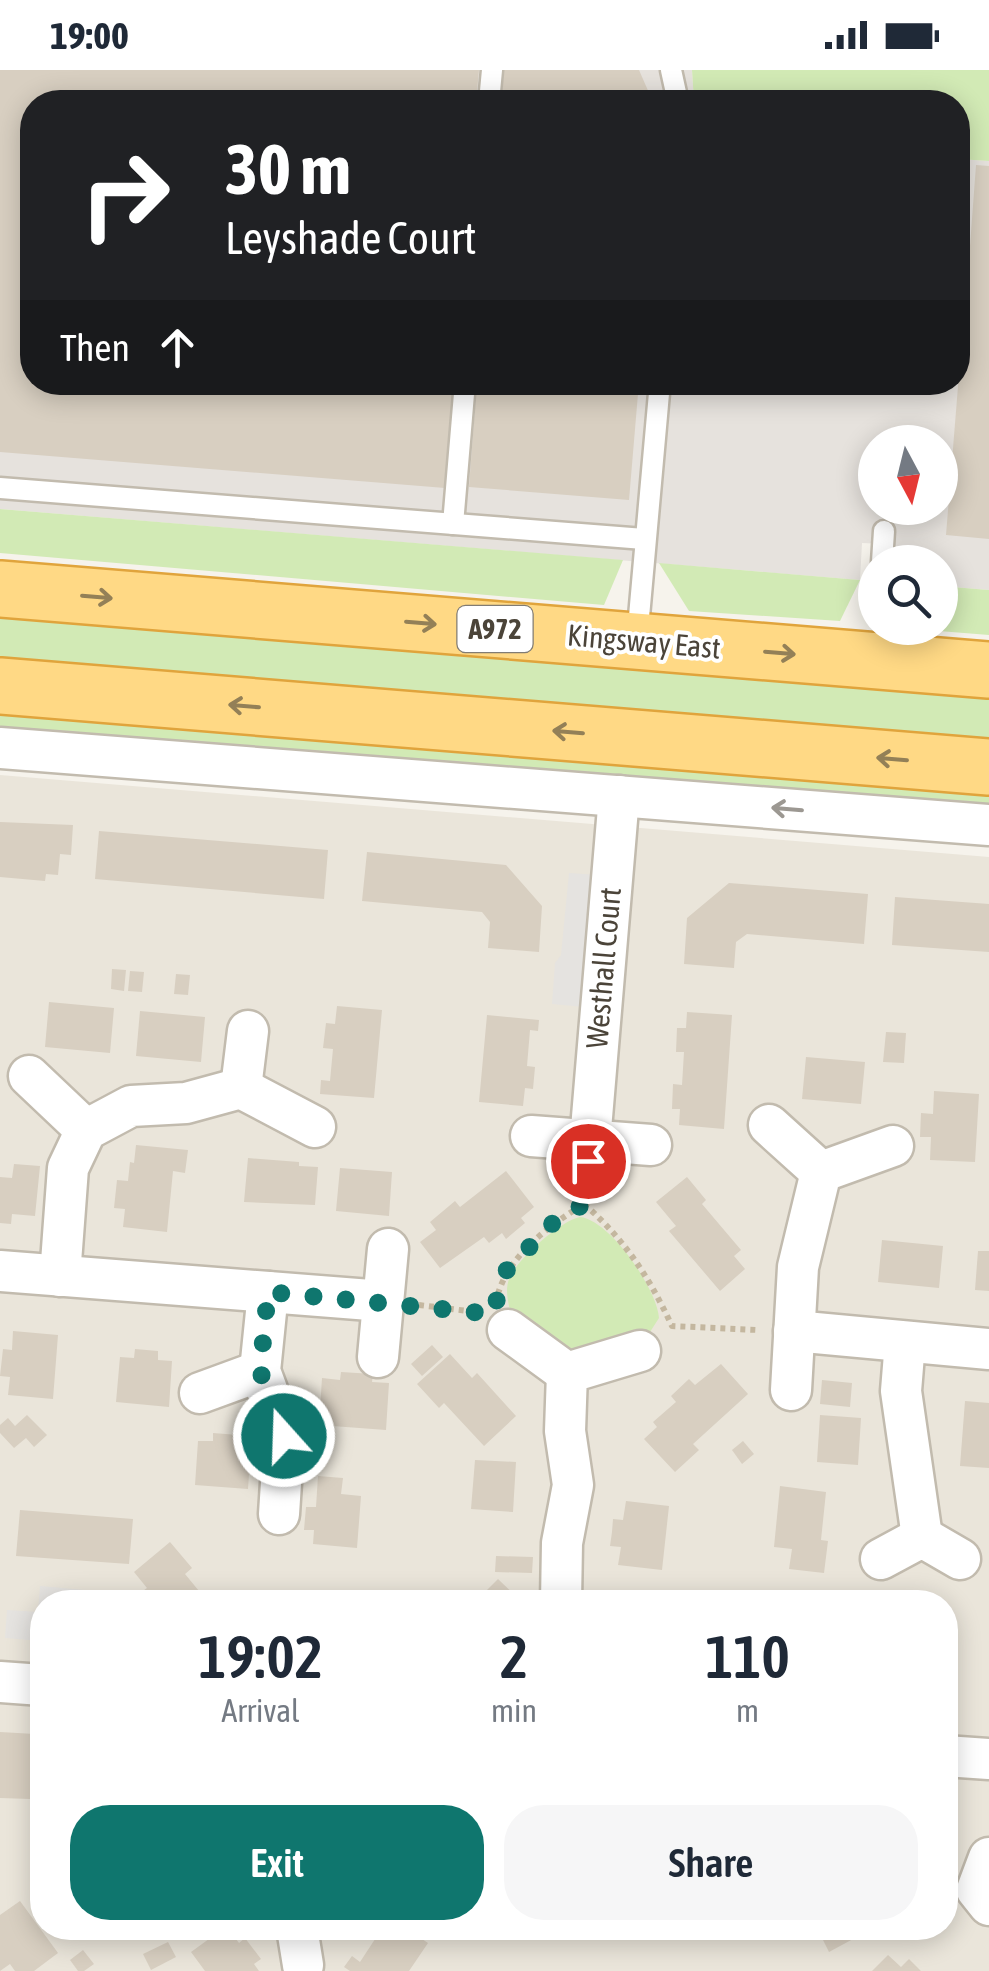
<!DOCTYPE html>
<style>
:root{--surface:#fff;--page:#f6f6f7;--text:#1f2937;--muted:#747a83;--accent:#0f766e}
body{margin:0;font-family:"Asap Condensed",sans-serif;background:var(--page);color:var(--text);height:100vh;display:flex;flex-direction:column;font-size:38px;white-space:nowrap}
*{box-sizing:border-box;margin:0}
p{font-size:32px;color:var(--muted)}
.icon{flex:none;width:55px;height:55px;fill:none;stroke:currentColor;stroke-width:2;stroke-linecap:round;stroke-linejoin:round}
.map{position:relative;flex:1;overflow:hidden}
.sheet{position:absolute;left:30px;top:1520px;width:928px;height:350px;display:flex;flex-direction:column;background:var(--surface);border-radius:40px;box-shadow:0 5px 25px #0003}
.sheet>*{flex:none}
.hud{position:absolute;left:20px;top:20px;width:950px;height:305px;border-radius:40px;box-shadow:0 5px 25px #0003;background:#202124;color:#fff;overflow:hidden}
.needle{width:65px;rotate:173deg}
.buttons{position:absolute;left:858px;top:355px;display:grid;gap:20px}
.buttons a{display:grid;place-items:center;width:100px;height:100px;border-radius:50%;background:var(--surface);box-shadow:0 5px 25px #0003;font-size:50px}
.pin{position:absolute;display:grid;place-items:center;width:85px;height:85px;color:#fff;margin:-42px;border:5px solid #fff;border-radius:50%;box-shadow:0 2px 10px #0007}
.me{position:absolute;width:110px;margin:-55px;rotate:340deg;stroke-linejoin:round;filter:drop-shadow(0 0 8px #0008)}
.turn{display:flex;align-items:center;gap:35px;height:210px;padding:0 40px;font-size:45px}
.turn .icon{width:130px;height:130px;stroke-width:2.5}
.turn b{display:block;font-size:70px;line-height:85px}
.then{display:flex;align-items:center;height:95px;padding:0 40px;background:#0003;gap:20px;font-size:38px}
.eta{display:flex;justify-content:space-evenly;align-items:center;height:170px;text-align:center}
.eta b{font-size:60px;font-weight:600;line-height:70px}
.primary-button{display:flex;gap:20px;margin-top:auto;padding:20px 40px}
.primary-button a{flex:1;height:115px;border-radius:40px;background:var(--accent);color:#fff;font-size:40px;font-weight:600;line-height:115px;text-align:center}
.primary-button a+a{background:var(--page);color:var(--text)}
.status{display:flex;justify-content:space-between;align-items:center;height:70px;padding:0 50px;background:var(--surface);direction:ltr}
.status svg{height:28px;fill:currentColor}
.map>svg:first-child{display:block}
</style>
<div class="status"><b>19:00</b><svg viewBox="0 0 49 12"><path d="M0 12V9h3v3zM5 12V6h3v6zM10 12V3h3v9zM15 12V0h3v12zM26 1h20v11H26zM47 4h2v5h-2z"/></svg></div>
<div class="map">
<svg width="989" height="1901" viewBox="0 0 989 1901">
<rect width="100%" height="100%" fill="#f6f3ec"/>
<!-- residential -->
<path fill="#eae5da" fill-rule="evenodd" d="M0 705 989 787V1901H0ZM42 1532H945V1858H42Z"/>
<!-- industrial -->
<path fill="#e6e2dd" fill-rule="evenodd" d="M0 0H692L694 32H32V312H958V89L989 91V520L940 516V492H902L903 477 883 474 862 473 860 510 0 439ZM875 372H940V438H875Z"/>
<!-- green -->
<g fill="#d2eab5">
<path d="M692 0H989V91L958 89V32H694Z"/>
<path d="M0 439 623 490 604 535 0 483Z"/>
<path d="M659 493 860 510 840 551 689 541Z"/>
<path d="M940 516 989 520V565L914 559 940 558Z"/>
<path d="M0 538 989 619V675L0 594Z"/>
<path d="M0 636 989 717V742L0 660Z"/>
<path d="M580 1147C610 1150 657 1219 659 1248L650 1262 579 1281 565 1279 510 1241C508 1231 505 1220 509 1209 517 1189 560 1151 580 1147Z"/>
</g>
<!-- parking -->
<g fill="#e5e3e0">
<path d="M569 803 596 805 584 937 552 934 555 893 561 885Z"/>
<path d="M40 1516 95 1521 94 1532H42V1571L5 1568 7 1540 38 1542Z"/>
</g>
<!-- building -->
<g fill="#d8cfc1">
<path d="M0 0H479L476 32H32V312H454L445 418 0 382Z"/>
<path d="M504 0H639L653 32H501Z"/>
<path d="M976 95 989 96V469L946 465 959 304 958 229 966 230Z"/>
<path d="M477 312H639L629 430 469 417Z"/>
<path d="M0 752 73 755 71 785 60 784 58 805 46 804 45 811 0 807Z"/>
<path d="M99 761 328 780 324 829 95 809Z"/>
<path d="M367 782 506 795 542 836 539 882 488 878 490 852 482 842 362 831Z"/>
<path d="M729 813 868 824 864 874 747 864 736 872 734 898 684 894 687 848Z"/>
<path d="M895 827 989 834V882L892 875Z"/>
<path d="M112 899 126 900 124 921 111 919Z"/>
<path d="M130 901 144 902 142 922 128 921Z"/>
<path d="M176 904 190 905 188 925 174 924Z"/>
<path d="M49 932 114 938 110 983 45 977Z"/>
<path d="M337 936 382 940 374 1028 320 1024 321 1010 330 1011 333 979 323 978 326 953 335 954Z"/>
<path d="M140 941 205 947 201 992 136 986Z"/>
<path d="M687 942 732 945 724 1059 679 1055 680 1039H672L673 1014 682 1015 684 982H676L677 958H686Z"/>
<path d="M487 945 539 950 538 961 530 960 527 996 535 997 533 1019 525 1018 523 1036 479 1032Z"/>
<path d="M886 962 906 963 904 993 883 992Z"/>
<path d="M806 987 865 992 861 1034 802 1029Z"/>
<path d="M934 1021 979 1024 975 1092 930 1090 931 1067H920L921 1043 933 1044Z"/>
<path d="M136 1075 188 1080 185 1103 173 1101 167 1162 123 1157 125 1139 114 1138 117 1110 128 1111 130 1092 134 1093Z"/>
<path d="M248 1088 299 1092V1096L318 1097 315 1135 244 1132Z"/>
<path d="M14 1094 40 1096 35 1146 12 1144 11 1154 0 1153V1107L12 1108Z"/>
<path d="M340 1098 392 1102 389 1146 336 1141Z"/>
<path d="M506 1101 534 1137 521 1148 525 1153 506 1169 502 1163 489 1173 484 1167 440 1198 420 1172 436 1160 430 1152 455 1131 460 1137Z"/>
<path d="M687 1107 706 1130 702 1134 741 1180 734 1186 745 1199 720 1221 669 1161 676 1156 656 1132Z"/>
<path d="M882 1170 943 1176 939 1218 878 1212Z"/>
<path d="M978 1181H989V1221L975 1220Z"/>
<path d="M13 1261 58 1265 53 1329 8 1325 10 1307 0 1306 3 1279 12 1280Z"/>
<path d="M432 1275 443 1287 422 1306 411 1294Z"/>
<path d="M135 1279 158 1281V1290L172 1291 169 1337 116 1332 120 1287 134 1288Z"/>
<path d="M450 1284 472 1308 477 1303 516 1346 484 1376 444 1333 439 1338 417 1314Z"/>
<path d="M721 1294 748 1324 693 1374 699 1380 675 1402 644 1369 657 1357 653 1352 676 1332 671 1326 689 1309 695 1315Z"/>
<path d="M341 1302 373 1304 372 1312 389 1313 386 1360 319 1355 322 1308 340 1310Z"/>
<path d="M822 1310 852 1313 850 1337 820 1334Z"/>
<path d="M965 1331 989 1333V1398L960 1396Z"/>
<path d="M27 1345 47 1365 34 1377 26 1368 14 1378 0 1363V1355L8 1348 15 1356Z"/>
<path d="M820 1345 861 1348 858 1395 817 1392Z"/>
<path d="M213 1363 238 1365 237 1373 251 1374 248 1419 195 1415 198 1371H213Z"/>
<path d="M743 1371 754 1384 742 1394 732 1380Z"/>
<path d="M475 1390 516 1392 513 1442 471 1439Z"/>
<path d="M318 1406 343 1408 341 1424 361 1426 357 1478 313 1474 314 1460H304L306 1437H316Z"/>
<path d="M780 1416 826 1422 821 1470 828 1471 824 1503 789 1499 792 1479 774 1477Z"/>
<path d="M626 1431 669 1436 662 1500 618 1495 621 1477 610 1476 612 1462 613 1449 623 1450Z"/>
<path d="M20 1440 133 1449 129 1494 16 1486Z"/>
<path d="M170 1472 192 1498 185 1504 208 1532H148L140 1523 147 1518 134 1502Z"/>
<path d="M496 1486 533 1487 532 1503 495 1502Z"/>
<path d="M498 1509 522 1532H475Z"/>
<path d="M0 1662 35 1664 33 1684 42 1685 40 1710H32L30 1729 0 1728Z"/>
<path d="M20 1831 58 1883 34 1901H15L10 1894 0 1901V1845Z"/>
<path d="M224 1858H228L239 1873 245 1868 261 1889 254 1894 259 1901H205L191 1882Z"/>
<path d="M377 1858H417L413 1863 428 1873 409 1901H350L344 1897 352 1886 360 1892 381 1860Z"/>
<path d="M817 1858H864L866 1862 829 1882Z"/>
<path d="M168 1872 176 1887 151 1900 143 1884Z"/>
<path d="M83 1880 94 1894 84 1901H78L70 1890Z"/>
<path d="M888 1885 901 1897 909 1889 921 1901H872Z"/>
</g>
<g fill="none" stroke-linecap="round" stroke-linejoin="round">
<defs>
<g id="service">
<path d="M671 0 678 32"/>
<path d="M489 32 492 0"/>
<path d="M0 418 644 469"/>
<path d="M453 454 465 312"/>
<path d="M882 492 884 461"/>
<path d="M637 569 660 312"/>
</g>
<g id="minor">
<path d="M0 678 989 755"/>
<path d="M29 1006 86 1060"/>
<path d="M241 1018 248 961"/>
<path d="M769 1055 821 1102"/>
<path d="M531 1066 651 1075"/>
<path d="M590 1071 619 726"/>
<path d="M0 1201 383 1231"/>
<path d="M60 1206 68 1098 86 1060 131 1036 186 1033 241 1018 315 1057"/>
<path d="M268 1222 260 1301 284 1366 279 1444"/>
<path d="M508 1260 567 1303"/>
<path d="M794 1261 989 1279"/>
<path d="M905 1272 901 1321 922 1467"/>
<path d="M378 1287 388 1179"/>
<path d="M791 1320 798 1197 821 1102 893 1076"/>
<path d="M200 1323 260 1301"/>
<path d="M881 1489 922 1467 960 1489"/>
<path d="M561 1532 562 1473 573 1415 565 1361 567 1303 640 1281"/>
<path d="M0 1612 42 1615"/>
<path d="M945 1686 989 1689"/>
<path d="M989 1788 977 1820 989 1835"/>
<path d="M297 1858 303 1895"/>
</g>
<g id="trunk">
<path d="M0 519 989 600"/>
<path d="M0 616 989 697"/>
</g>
</defs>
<!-- service casing -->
<use href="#service" stroke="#c2bbae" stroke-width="25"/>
<!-- minor casing -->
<use href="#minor" stroke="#c2bbae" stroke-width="45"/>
<!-- trunk casing -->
<use href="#trunk" stroke="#e0a43c" stroke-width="60"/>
<!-- path -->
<g stroke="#c4b79f" stroke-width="6" stroke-dasharray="5 5" stroke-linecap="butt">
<path d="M584 1134C625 1170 649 1207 672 1256L758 1260"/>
<path d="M498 1224C509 1185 550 1155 584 1134L587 1105"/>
<path d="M419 1235 476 1242"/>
</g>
<!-- service -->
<use href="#service" stroke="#fff" stroke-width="20"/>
<!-- minor -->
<use href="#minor" stroke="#fff" stroke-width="40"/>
<!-- trunk -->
<use href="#trunk" stroke="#ffd985" stroke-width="55"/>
</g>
<!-- one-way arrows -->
<defs><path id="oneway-shaft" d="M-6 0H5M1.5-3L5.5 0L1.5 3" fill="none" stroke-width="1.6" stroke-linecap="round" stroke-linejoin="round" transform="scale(2.5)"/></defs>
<g stroke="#938057">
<use href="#oneway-shaft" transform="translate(97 527) rotate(5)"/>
<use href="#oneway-shaft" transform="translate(421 553) rotate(5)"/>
<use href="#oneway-shaft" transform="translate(780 583) rotate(5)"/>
<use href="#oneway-shaft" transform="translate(244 636) rotate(-175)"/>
<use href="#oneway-shaft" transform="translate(568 662) rotate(-175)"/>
<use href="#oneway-shaft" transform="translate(892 689) rotate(-175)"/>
</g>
<use stroke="#9c9892" href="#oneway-shaft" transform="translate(787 739) rotate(-175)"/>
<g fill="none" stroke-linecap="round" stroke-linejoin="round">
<!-- route -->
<path stroke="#0f766e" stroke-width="18" stroke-dasharray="0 32.4" d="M284 1366 260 1301 268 1222 493 1244 504 1203 553 1153 584 1134 588 1091"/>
</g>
<g text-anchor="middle" stroke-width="8" stroke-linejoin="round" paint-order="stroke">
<!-- shield labels -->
<rect fill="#fff" stroke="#817c74" stroke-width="2.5" x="457.5" y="536" width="75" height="46" rx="8"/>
<g font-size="28" font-weight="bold" fill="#4b4439">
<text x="495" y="569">A972</text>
</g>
<!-- street labels -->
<g font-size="30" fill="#4b4439" stroke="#fff">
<text transform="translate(644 572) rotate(5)" y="10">Kingsway East</text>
<text transform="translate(604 898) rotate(-85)" y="10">Westhall Court</text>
</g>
</g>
</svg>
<div class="buttons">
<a><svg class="needle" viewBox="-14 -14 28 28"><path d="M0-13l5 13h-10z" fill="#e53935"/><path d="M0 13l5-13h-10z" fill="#747a83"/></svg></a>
<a><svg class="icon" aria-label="search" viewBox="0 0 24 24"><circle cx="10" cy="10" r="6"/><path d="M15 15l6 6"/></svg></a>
</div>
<div class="pin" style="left:588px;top:1091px;background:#d93025"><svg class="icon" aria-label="arrive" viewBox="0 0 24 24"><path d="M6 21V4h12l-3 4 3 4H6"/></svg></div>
<svg class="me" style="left:284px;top:1366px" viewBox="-20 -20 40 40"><circle r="17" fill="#0f766e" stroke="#fff" stroke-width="3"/><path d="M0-11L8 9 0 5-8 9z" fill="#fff"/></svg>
<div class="hud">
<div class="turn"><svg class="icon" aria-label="right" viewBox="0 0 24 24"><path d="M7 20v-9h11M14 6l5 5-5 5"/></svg><div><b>30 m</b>Leyshade Court</div></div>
<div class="then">Then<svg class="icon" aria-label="ahead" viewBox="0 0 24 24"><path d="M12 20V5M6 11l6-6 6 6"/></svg></div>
</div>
<section class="sheet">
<div class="eta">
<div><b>19:02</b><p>Arrival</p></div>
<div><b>2</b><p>min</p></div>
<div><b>110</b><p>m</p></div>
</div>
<div class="primary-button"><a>Exit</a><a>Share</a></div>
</section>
</div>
